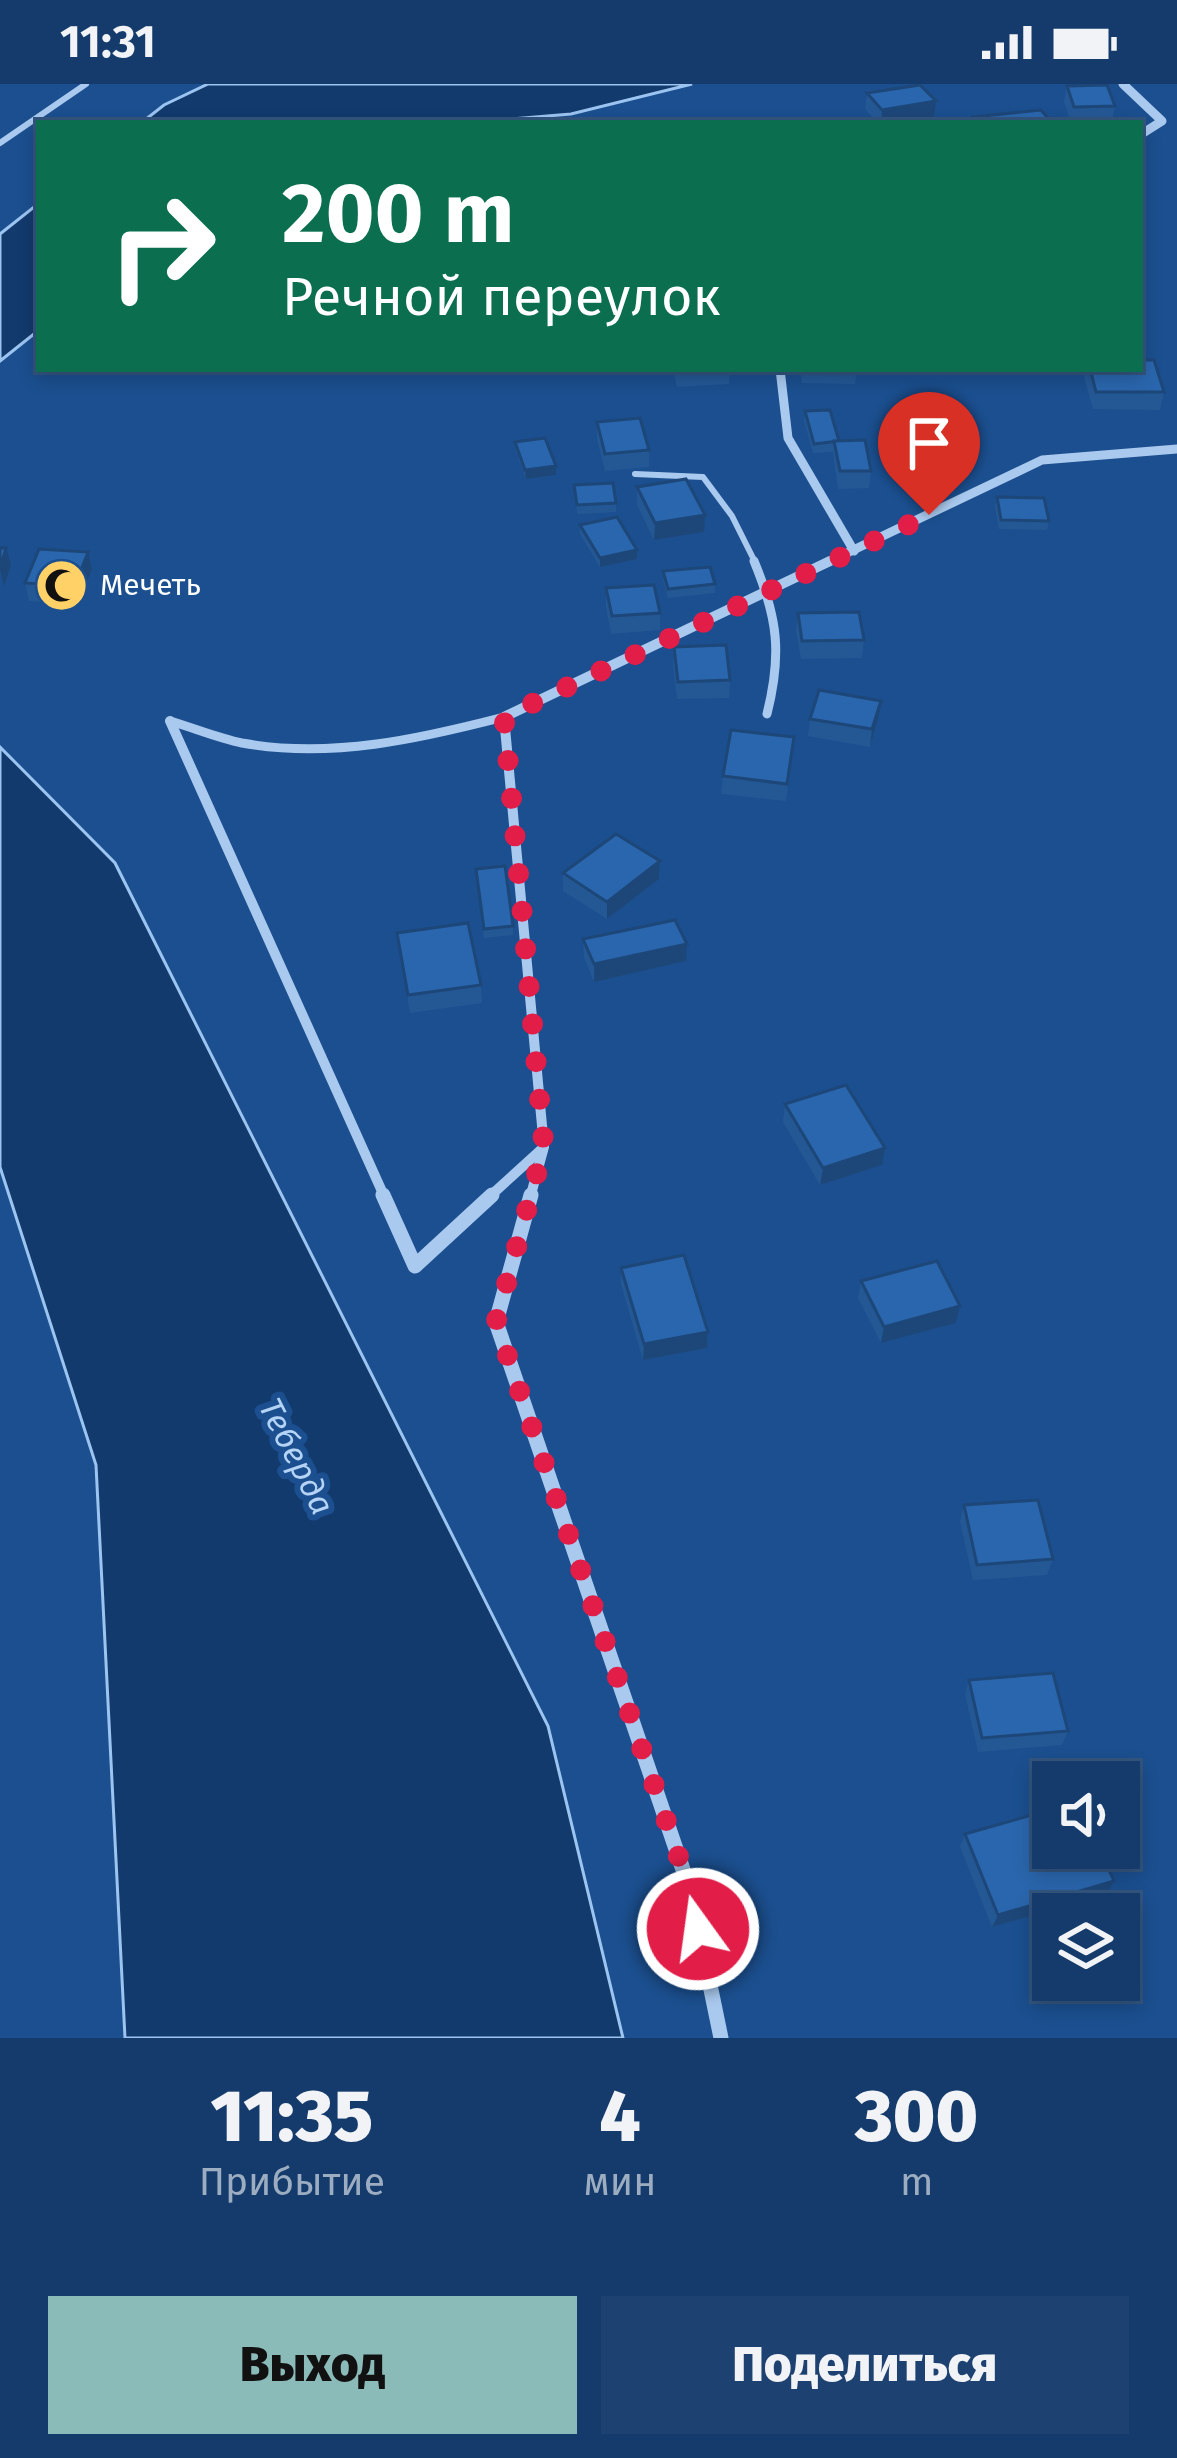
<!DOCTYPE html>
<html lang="ru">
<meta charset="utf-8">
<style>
:root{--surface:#143b6b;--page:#1d4271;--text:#f1f3f6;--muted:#9dadc1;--line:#33557e;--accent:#8bbbb9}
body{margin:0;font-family:"Fira Sans",sans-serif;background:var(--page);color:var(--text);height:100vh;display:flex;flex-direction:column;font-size:45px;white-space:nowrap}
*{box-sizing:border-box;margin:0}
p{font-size:39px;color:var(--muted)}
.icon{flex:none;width:66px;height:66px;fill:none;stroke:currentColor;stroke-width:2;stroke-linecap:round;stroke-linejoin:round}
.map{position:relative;height:1954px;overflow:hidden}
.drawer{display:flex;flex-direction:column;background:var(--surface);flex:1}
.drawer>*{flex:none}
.banner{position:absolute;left:36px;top:36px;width:1107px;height:252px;border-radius:0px;box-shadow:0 6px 18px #0003,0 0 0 3px var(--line);background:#0b6e4f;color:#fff;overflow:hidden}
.fabs{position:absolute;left:1032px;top:1677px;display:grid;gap:24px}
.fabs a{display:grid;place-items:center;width:108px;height:108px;border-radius:0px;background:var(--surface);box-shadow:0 6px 18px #0003,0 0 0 3px var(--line);font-size:60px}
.pin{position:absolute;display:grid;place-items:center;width:102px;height:102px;color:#fff;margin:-123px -51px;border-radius:50% 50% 50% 0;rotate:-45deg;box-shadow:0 0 12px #0007}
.pin .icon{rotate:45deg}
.me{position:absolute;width:132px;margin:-66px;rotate:346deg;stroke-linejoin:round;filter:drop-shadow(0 0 9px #0008)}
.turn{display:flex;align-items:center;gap:42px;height:252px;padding:0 48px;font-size:54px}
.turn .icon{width:156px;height:156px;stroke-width:2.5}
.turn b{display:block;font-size:84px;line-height:102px}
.eta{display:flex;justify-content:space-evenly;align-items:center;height:204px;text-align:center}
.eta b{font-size:72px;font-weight:800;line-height:84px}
.primary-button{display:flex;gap:24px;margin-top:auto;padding:24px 48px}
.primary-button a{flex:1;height:138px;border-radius:0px;background:var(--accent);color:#111;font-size:48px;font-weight:800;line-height:138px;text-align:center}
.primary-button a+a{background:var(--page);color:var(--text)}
.status{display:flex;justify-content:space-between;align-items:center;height:84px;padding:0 60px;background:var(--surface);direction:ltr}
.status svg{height:33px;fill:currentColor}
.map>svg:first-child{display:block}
</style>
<div class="status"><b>11:31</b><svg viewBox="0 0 49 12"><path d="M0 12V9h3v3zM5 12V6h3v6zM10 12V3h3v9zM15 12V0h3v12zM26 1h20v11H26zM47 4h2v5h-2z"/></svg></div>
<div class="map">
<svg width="1177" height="1954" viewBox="0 0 1177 1954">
<rect width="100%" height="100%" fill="#1b4f8f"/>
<!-- water -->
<g fill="#123a6d" stroke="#9cc4f0" stroke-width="3">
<path d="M208 0H692L571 30 461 39H141L164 21Z"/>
<path d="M39 119V246L0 277V150Z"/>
<path d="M0 663 115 779 548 1642 623 1954H125L96 1381 0 1083Z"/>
</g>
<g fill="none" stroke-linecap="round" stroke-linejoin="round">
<!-- lane-far1 -->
<g stroke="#a9c9ee" stroke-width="6">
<path d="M0 59 86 0"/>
<path d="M635 390 703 393 732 432 756 480"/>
</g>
<!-- lane -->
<g stroke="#a9c9ee" stroke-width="9">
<path d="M754 477C778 535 782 570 767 630"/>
<path d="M170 637C194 644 218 654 242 659 331 675 419 655 504 633"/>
</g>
<!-- street-far2 -->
<g stroke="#a9c9ee" stroke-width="9">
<path d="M1123 0 1162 37 1140 51"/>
<path d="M780 285 788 354 854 467"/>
<path d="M824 480 1042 376 1177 365"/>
</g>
<!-- street-far1 -->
<g stroke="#a9c9ee" stroke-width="10">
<path d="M170 637 385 1114"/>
<path d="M488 1114 543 1064"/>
<path d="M530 1114 544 1063 504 633 830 477"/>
</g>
<!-- street -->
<g stroke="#a9c9ee" stroke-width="15">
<path d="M383 1111 415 1182 492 1111"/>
<path d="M531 1111 496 1238 691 1809 721 1954"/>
</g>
</g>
<!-- wall -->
<g fill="#245895">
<path d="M1067 2 1115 22 1112 38 1071 39 1064 18Z"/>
<path d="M867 9 934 33 899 39H878L865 25Z"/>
<path d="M673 285H730L729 300 677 303Z"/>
<path d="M800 285H857L855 300 802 299Z"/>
<path d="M1086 285H1140L1164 308 1160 326 1093 325 1084 293Z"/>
<path d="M805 327 871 387 869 404 838 405 833 368 813 369 804 336Z"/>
<path d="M597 338 649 366V383L605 387 597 355Z"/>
<path d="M515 358 556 391 526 395 516 367Z"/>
<path d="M574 401 616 419V428L577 430Z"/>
<path d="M637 403 704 448 654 456 637 421Z"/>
<path d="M997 413 1049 437 1047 446 999 445 995 422Z"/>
<path d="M580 441 637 475 600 483 580 450Z"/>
<path d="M92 485 78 520 29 517 25 499Z"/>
<path d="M663 487 715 500V509L668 514 663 496Z"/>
<path d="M606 504 660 529V546L611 550 606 522Z"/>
<path d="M798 529 864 556 862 574 801 575 796 546Z"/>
<path d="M674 563 730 596 729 614 677 615 673 580Z"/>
<path d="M810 635H878L870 663 808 652Z"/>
<path d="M794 653 786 717 721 710 723 692Z"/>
<path d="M660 777 659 795 607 835 563 807V789Z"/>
<path d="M476 785 513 842V851L484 854Z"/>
<path d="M397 849 481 901 482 919 410 929Z"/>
<path d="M583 855 686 877 594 898 584 873Z"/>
<path d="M785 1020 882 1081 820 1101 783 1038Z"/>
<path d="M621 1184 708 1248 707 1264 643 1276 621 1200Z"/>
<path d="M861 1197 960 1222 956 1239 881 1259 858 1214Z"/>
<path d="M964 1421 1053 1475 1047 1491 973 1496 960 1437Z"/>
<path d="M969 1596 1068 1647 1062 1661 978 1668 965 1610Z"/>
<path d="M965 1750 1107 1810 992 1843 960 1763Z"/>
</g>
<!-- shaded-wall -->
<g fill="#1d4779">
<path d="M936 17 934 33 899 39H881L882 26Z"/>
<path d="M556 382V391L526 395 525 386Z"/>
<path d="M705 431 704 448 654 456 655 439Z"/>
<path d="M6 464 11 481 4 502 0 485Z"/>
<path d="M637 466V475L600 483V474Z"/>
<path d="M88 468 92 485 78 520 75 502Z"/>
<path d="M881 617 878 635 870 663 872 645Z"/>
<path d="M660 777 659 795 607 835V818Z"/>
<path d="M687 860 686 877 594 898V880Z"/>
<path d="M885 1064 882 1081 820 1101 823 1084Z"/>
<path d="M960 1222 956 1239 881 1259 884 1243Z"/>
<path d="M708 1248 707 1264 643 1276 644 1260Z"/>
<path d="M1114 1797 1107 1810 992 1843 998 1831Z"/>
</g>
<!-- building -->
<g fill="#2a66ad" stroke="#1d4779" stroke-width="3">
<path d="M920 1 936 17 882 26 867 9Z"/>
<path d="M1107 1 1115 22 1074 23 1067 2Z"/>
<path d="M1041 26 1052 39H977L973 33Z"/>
<path d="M1140 276H1154L1164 308H1096L1090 285H1140Z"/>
<path d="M830 326 839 357 814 360 805 327Z"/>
<path d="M640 334 649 366 605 370 597 338Z"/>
<path d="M545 354 556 382 525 386 515 358Z"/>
<path d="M865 356 871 387H840L834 357Z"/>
<path d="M686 395 705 431 655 439 637 403Z"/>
<path d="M613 399 616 419 577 421 574 401Z"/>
<path d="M997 413 1044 414 1049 437 1001 436Z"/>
<path d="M617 433 637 466 600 474 580 441Z"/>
<path d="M0 464H6L0 485Z"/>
<path d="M39 465 88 468 75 502 25 499Z"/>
<path d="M710 483 715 500 668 505 663 487Z"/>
<path d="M654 501 660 529 612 532 606 504Z"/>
<path d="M859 528 864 556 802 557 798 529Z"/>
<path d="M726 561 730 596 678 598 674 563Z"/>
<path d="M819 606 881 617 872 645 810 635Z"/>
<path d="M731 646 794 653 787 700 723 692Z"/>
<path d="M616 750 660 777 607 818 563 789Z"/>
<path d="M505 782 513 842 484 845 476 785Z"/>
<path d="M675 836 687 860 594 880 583 855Z"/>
<path d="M468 839 481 901 408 911 397 849Z"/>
<path d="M846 1001 885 1064 823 1084 785 1020Z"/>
<path d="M684 1171 708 1248 644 1260 621 1184Z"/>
<path d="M937 1177 960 1222 884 1243 861 1197Z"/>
<path d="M1038 1416 1053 1475 977 1481 964 1421Z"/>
<path d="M1053 1589 1068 1647 982 1654 969 1596Z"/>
<path d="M1053 1725V1764H1099L1114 1797 998 1831 965 1750Z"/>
</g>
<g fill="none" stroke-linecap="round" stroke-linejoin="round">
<!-- route -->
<path stroke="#e11d48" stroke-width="21" stroke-dasharray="0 37.8" d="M698 1845 691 1809 496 1238 544 1063 504 633 929 431"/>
</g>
<!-- icons -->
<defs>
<symbol id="mosque-disc" viewBox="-11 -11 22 22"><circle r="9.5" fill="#ffd166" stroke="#1b4f8f"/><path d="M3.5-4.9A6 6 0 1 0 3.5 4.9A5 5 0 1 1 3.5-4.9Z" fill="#111"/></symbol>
</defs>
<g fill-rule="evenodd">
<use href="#mosque-disc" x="32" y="472" width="59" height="59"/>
</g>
<g text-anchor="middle" stroke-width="12" stroke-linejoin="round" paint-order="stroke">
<!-- poi labels -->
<g font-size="30" fill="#fff" stroke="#1b4f8f" text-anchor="start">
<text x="100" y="511">Мечеть</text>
</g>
<!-- water labels -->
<g font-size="33" font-style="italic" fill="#b5d3f5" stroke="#1b4f8f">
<text transform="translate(297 1372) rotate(63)" y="12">Теберда</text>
</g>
</g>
</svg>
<div class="fabs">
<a><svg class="icon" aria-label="sound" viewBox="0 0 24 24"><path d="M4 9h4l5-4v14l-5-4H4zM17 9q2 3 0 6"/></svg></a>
<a><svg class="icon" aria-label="layers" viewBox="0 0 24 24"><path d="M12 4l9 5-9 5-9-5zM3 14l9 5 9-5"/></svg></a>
</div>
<div class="pin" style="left:929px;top:431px;background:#d93025"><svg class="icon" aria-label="arrive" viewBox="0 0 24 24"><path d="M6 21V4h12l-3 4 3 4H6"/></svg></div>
<svg class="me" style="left:698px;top:1845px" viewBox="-20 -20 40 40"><circle r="17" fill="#e11d48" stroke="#fff" stroke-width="3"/><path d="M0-11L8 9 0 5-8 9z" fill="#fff"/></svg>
<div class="banner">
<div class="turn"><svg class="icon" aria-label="right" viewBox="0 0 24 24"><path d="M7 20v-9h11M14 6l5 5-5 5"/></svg><div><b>200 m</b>Речной переулок</div></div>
</div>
</div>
<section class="drawer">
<div class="eta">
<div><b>11:35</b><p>Прибытие</p></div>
<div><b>4</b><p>мин</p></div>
<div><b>300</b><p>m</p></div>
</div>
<div class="primary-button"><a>Выход</a><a>Поделиться</a></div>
</section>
